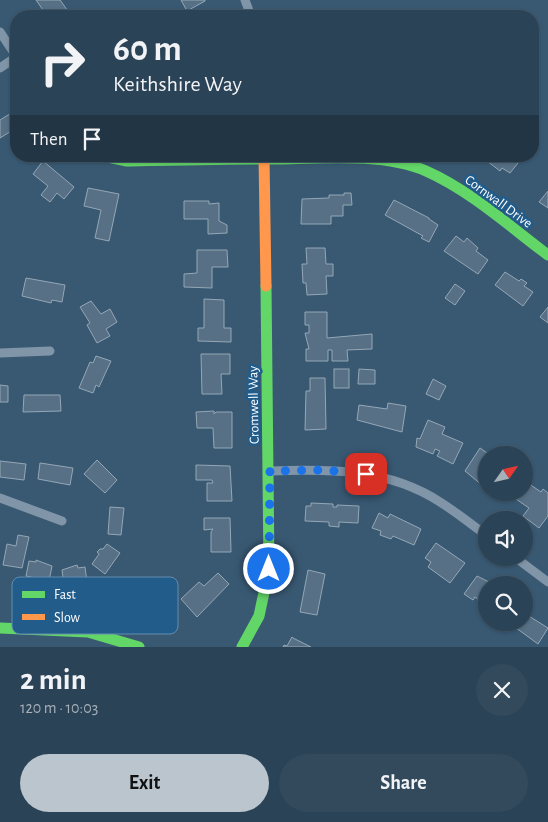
<!DOCTYPE html>
<meta charset="utf-8">
<style>
:root{--surface:#2b4356;--page:#334a5c;--text:#f1f3f6;--muted:#a6b0b9;--line:#475c6c;--accent:#bac5ce}
body{margin:0;font-family:"Alegreya Sans",sans-serif;background:var(--page);color:var(--text);height:100vh;display:flex;flex-direction:column;font-size:19px;white-space:nowrap}
*{box-sizing:border-box;margin:0}
p{font-size:16px;color:var(--muted)}
.icon{flex:none;width:28px;height:28px;fill:none;stroke:currentColor;stroke-width:2;stroke-linecap:round;stroke-linejoin:round}
.map{position:relative;height:647px;overflow:hidden}
.sheet{display:flex;flex-direction:column;background:var(--surface);flex:1}
.sheet>*{flex:none}
.guide{position:absolute;left:10px;top:10px;width:529px;height:152px;border-radius:20px;box-shadow:0 1px 4px #0004,0 0 0 1px var(--line);background:#2b4356;color:var(--text);overflow:hidden}
.needle{width:32px;rotate:56deg}
.fabs{position:absolute;left:478px;top:446px;display:grid;gap:10px}
.fabs a{display:grid;place-items:center;width:55px;height:55px;border-radius:50%;background:var(--surface);box-shadow:0 1px 4px #0004,0 0 0 1px var(--line);font-size:25px}
.pin{position:absolute;display:grid;place-items:center;width:42px;height:42px;color:#fff;margin:-21px;border-radius:10px;box-shadow:0 2px 8px #0006}
.me{position:absolute;width:55px;margin:-28px;rotate:0deg;stroke-linejoin:round;filter:drop-shadow(0 0 4px #0008)}
.turn{display:flex;align-items:center;gap:18px;height:105px;padding:0 20px;font-size:22px}
.turn .icon{width:65px;height:65px;stroke-width:2.5}
.turn b{display:block;font-size:35px;line-height:42px}
.then{display:flex;align-items:center;height:48px;padding:0 20px;background:#0003;gap:10px;font-size:19px}
.round{display:grid;place-items:center;flex:none;width:52px;height:52px;border-radius:26px;background:var(--page)}
.overview{display:flex;align-items:center;justify-content:space-between;height:85px;padding:0 20px}
h1{font-size:30px;font-weight:700;line-height:38px}
.action{display:flex;gap:10px;margin-top:auto;padding:10px 20px}
.action a{flex:1;height:58px;border-radius:30px;background:var(--accent);color:#111;font-size:20px;font-weight:700;line-height:58px;text-align:center}
.action a+a{background:var(--page);color:var(--text)}
.map>svg:first-child{display:block}
</style>
<div class="map">
<svg width="548" height="647" viewBox="0 0 548 647">
<rect width="100%" height="100%" fill="#395973"/>
<!-- building -->
<g fill="#577085" stroke="#94a7b6">
<path d="M36 0H60L70 14 36 16 43 10Z"/>
<path d="M181 0H205V1L187 11Z"/>
<path d="M13 112 16 117V128L0 138V120Z"/>
<path d="M488 156H519L522 158 510 173 502 168 500 171 487 161 490 157Z"/>
<path d="M43 161 74 187 64 199 57 193 50 202 41 195 48 186 33 174Z"/>
<path d="M88 188 119 194 109 241 95 238 101 210 84 206Z"/>
<path d="M548 191V208L539 202Z"/>
<path d="M344 193H351L352 205H343V216H331V224H301L302 199 329 198V195H344Z"/>
<path d="M394 200 429 218V219L438 225 429 242 421 238 423 236 385 215Z"/>
<path d="M184 201H209V204L219 203V221L227 225V233L208 234V219H184Z"/>
<path d="M456 236 464 242 467 238 478 248 476 251 488 260 478 274 444 251Z"/>
<path d="M306 248H325L326 264H333V276H326L327 294 307 295 306 283H303L302 264H307Z"/>
<path d="M197 250H227L228 267H212V288L184 287V274L197 273Z"/>
<path d="M505 272 519 281 521 279 527 283 524 286 533 292 523 306 495 285Z"/>
<path d="M26 278 65 285 62 302 52 300 51 303 22 296Z"/>
<path d="M455 284 465 291 455 305 445 298Z"/>
<path d="M204 299 224 300V328H231V342L198 341V328H204Z"/>
<path d="M91 301 101 314 110 309 117 322 106 329 110 336 97 343 87 325 90 323 80 307Z"/>
<path d="M548 307V323L540 317Z"/>
<path d="M305 312H327V338L372 334V349L347 350 348 361H332V350H328V361H306V349H309L305 333H309V325H305Z"/>
<path d="M201 354H230V374H221L222 394H202Z"/>
<path d="M96 356 111 361 99 387 96 385 93 393 79 388 90 362 93 363Z"/>
<rect x="334" y="369" width="15" height="19"/>
<path d="M359 369 375 370V384H358Z"/>
<path d="M310 378H325L326 429 305 430 306 391H310Z"/>
<path d="M433 379 446 386 439 400 426 394Z"/>
<path d="M0 385 8 386V402H0Z"/>
<path d="M24 395H60L61 411 23 412Z"/>
<path d="M388 403 406 406 402 432 357 420 359 405 387 409Z"/>
<path d="M214 411V414L216 412H232V448H214L213 428H197L196 412Z"/>
<path d="M428 420 445 427 442 434 463 443 453 464 437 456 440 451 435 449 433 454 416 447 417 438 420 439Z"/>
<path d="M480 448 490 455H486V482L483 486 465 471Z"/>
<path d="M97 460 117 480 105 493 84 474Z"/>
<path d="M0 461 26 464 24 480 0 477Z"/>
<path d="M40 463 73 468 70 485 38 479Z"/>
<path d="M196 465 230 466 232 501H207V483H213L212 480H196Z"/>
<path d="M525 481 541 492 543 489 548 493V516L539 528 523 516 529 508 513 497 516 492H524Z"/>
<path d="M311 503 333 504V507H337V505L359 506 358 523 339 522V527L329 526V522L305 521 306 506H311Z"/>
<path d="M110 507 124 508 121 535 108 534Z"/>
<path d="M379 513 388 518 390 514 421 529 414 545 393 536 391 539 380 535 381 531 372 528Z"/>
<path d="M204 518H230L231 552H211V532L213 529 204 530Z"/>
<path d="M18 535 29 537 22 568 3 565 7 544 16 546Z"/>
<path d="M436 543 465 563 450 583 428 567 431 562 425 558Z"/>
<path d="M107 544 120 553 105 574 92 564 99 554 97 552 100 549H103Z"/>
<path d="M36 560 52 566 49 581 26 576 29 561 36 562Z"/>
<path d="M77 565 78 568 85 567 87 582 64 585 62 570Z"/>
<path d="M308 570 325 574 317 615 300 612Z"/>
<path d="M218 573 229 584 197 617 181 599 199 582 204 586Z"/>
<path d="M477 576 495 585H486V605L475 597 473 600 464 594Z"/>
<path d="M524 613 548 628 538 644 508 622H524Z"/>
<path d="M292 637 293 638 311 647H283L284 645 287 646Z"/>
</g>
<g fill="none" stroke-linecap="round" stroke-linejoin="round">
<!-- street -->
<g stroke="#8095a7" stroke-width="9">
<path d="M245 0 251 16"/>
<path d="M0 32 16 56"/>
<path d="M0 68 16 57"/>
<path d="M0 353 50 351"/>
<path d="M270 471C329 469 388 468 440 502 456 512 471 524 486 535"/>
<path d="M0 498 62 521"/>
<path d="M516 558 548 582"/>
</g>
<!-- fast -->
<g stroke="#63d668" stroke-width="11">
<path d="M103 156 127 161C178 160 228 159 279 159 324 158 385 153 426 171 471 191 509 226 548 255"/>
<path d="M0 628 88 632 139 647"/>
<path d="M242 647 259 616 269 569 266 286"/>
</g>
<!-- slow -->
<path stroke="#ff974d" stroke-width="11" d="M264 156 266 286"/>
</g>
<g fill="none" stroke-linecap="round" stroke-linejoin="round">
<!-- route -->
<path stroke="#1a73e8" stroke-width="9" stroke-dasharray="0 16.2" d="M269 569 270 471 324 470 366 474"/>
</g>
<g text-anchor="middle" stroke-width="5" stroke-linejoin="round" paint-order="stroke">
<!-- street labels -->
<g font-size="14" fill="#fff" stroke="#215c8b">
<text transform="translate(499 201) rotate(36)" y="5">Cornwall Drive</text>
<text transform="translate(253 405) rotate(-91)" y="5">Cromwell Way</text>
</g>
</g>
<!-- legend -->
<rect x="12" y="577" width="166" height="57" rx="8" fill="#215c8b" stroke="#648dae" stroke-width="1"/>
<rect x="22" y="591" width="23" height="7" fill="#63d668"/>
<rect x="22" y="614" width="23" height="6" fill="#ff974d"/>
<g font-size="14" fill="#fff">
<text x="54" y="599">Fast</text>
<text x="54" y="622">Slow</text>
</g>
</svg>
<div class="fabs">
<a><svg class="needle" viewBox="-14 -14 28 28"><path d="M0-13l5 13h-10z" fill="#e53935"/><path d="M0 13l5-13h-10z" fill="#a6b0b9"/></svg></a>
<a><svg class="icon" aria-label="sound" viewBox="0 0 24 24"><path d="M4 9h4l5-4v14l-5-4H4zM17 9q2 3 0 6"/></svg></a>
<a><svg class="icon" aria-label="search" viewBox="0 0 24 24"><circle cx="10" cy="10" r="6"/><path d="M15 15l6 6"/></svg></a>
</div>
<div class="pin" style="left:366px;top:474px;background:#d93025"><svg class="icon" aria-label="arrive" viewBox="0 0 24 24"><path d="M6 21V4h12l-3 4 3 4H6"/></svg></div>
<svg class="me" style="left:269px;top:569px" viewBox="-20 -20 40 40"><circle r="17" fill="#1a73e8" stroke="#fff" stroke-width="3"/><path d="M0-11L8 9 0 5-8 9z" fill="#fff"/></svg>
<div class="guide">
<div class="turn"><svg class="icon" aria-label="right" viewBox="0 0 24 24"><path d="M7 20v-9h11M14 6l5 5-5 5"/></svg><div><b>60 m</b>Keithshire Way</div></div>
<div class="then">Then<svg class="icon" aria-label="arrive" viewBox="0 0 24 24"><path d="M6 21V4h12l-3 4 3 4H6"/></svg></div>
</div>
</div>
<section class="sheet">
<div class="overview"><div><h1>2 min</h1><p>120 m · 10:03</p></div><a class="round"><svg class="icon" aria-label="close" viewBox="0 0 24 24"><path d="M6 6l12 12M18 6L6 18"/></svg></a></div>
<div class="action"><a>Exit</a><a>Share</a></div>
</section>
